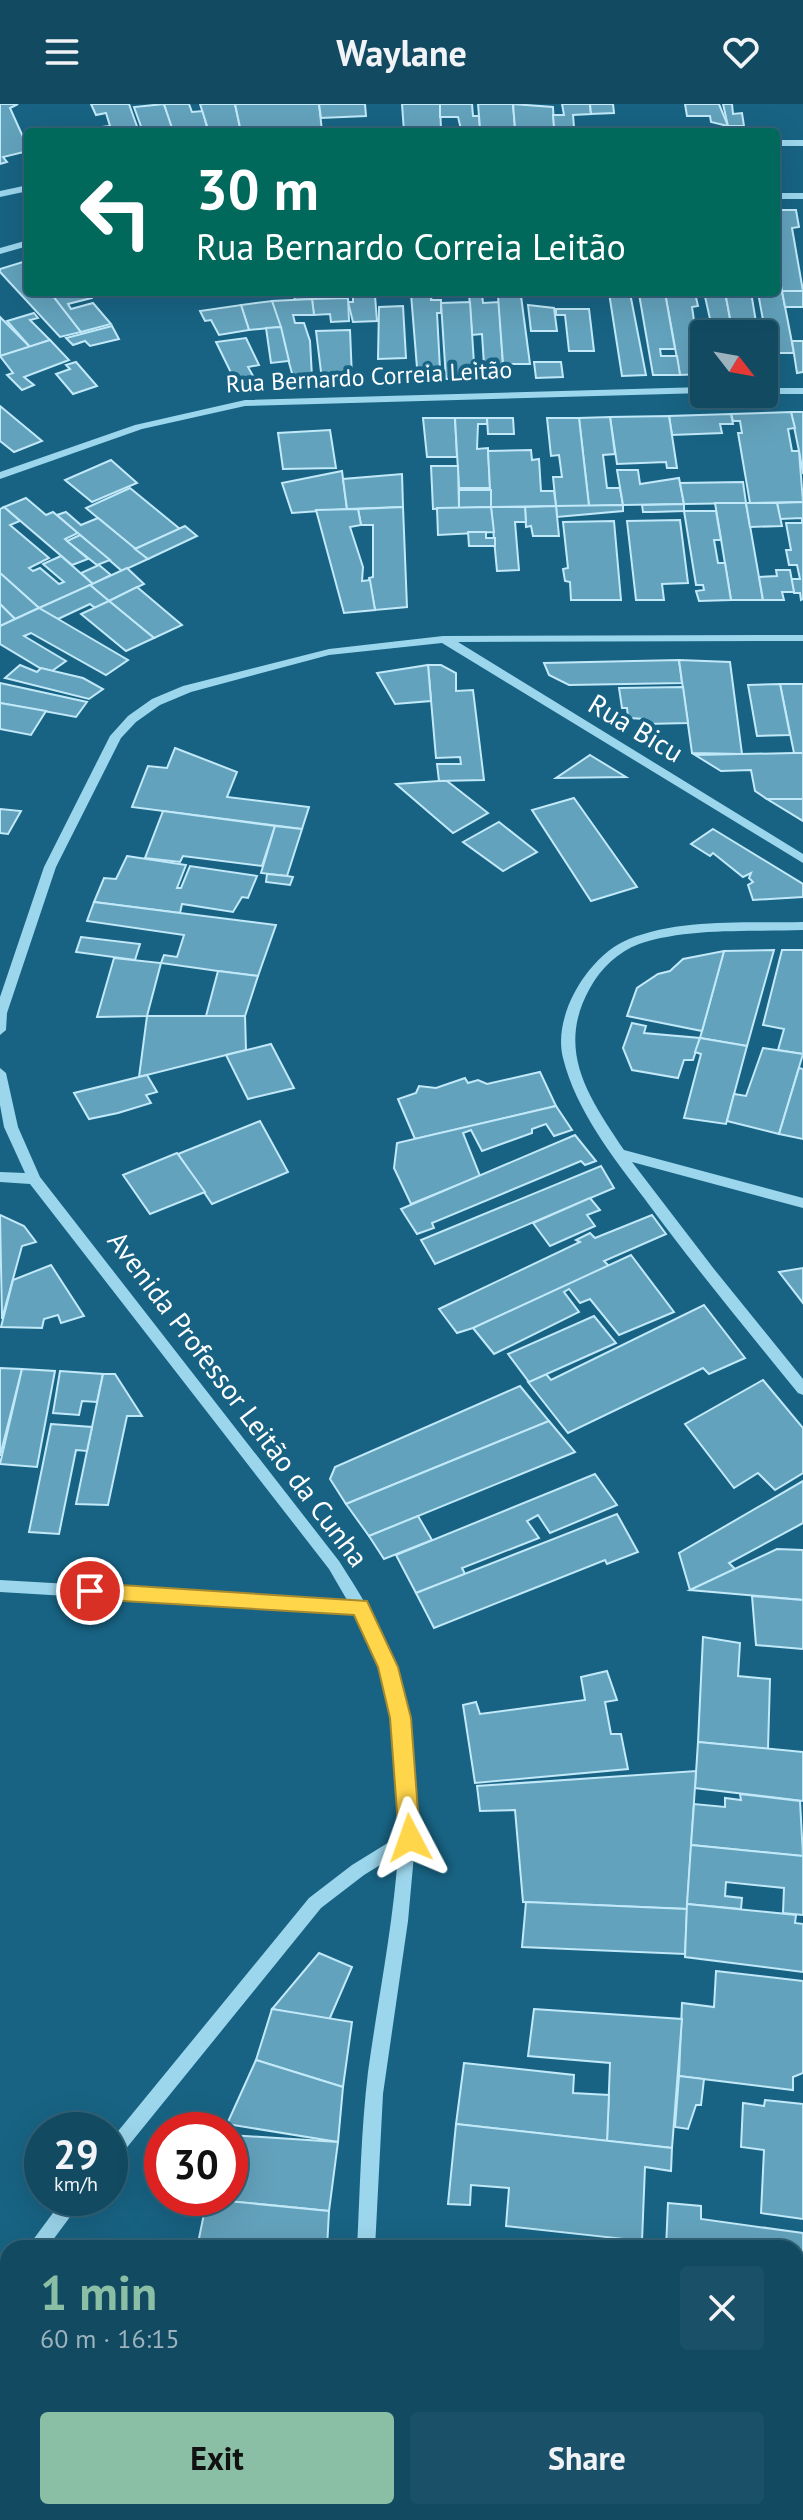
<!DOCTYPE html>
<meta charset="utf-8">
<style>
:root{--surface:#124a62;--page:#1b5168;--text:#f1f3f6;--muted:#9cb3be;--line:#316277;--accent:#8abfa5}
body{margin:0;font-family:"PT Sans",sans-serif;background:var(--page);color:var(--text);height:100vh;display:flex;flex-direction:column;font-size:30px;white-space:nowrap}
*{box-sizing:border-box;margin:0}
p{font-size:26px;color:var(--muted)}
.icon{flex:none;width:44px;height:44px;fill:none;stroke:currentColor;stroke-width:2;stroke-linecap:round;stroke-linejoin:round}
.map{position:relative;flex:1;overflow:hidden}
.details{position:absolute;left:0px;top:2136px;width:804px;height:280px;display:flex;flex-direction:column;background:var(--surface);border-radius:24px 24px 0 0;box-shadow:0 8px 32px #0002,0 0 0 2px var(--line)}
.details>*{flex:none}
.guide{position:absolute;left:24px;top:24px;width:756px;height:168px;border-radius:8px;box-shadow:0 8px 32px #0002,0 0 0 2px var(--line);background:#00695c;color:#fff;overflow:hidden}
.needle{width:52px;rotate:121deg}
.tools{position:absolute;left:690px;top:216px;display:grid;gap:16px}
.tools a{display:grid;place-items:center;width:88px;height:88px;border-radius:8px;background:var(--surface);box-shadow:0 8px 32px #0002,0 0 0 2px var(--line);font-size:40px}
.speed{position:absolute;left:24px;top:2008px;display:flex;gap:16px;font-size:40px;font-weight:700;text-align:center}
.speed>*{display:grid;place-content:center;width:104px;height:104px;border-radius:50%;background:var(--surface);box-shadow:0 8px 32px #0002,0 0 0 2px var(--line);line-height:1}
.speed small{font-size:20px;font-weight:400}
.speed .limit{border:12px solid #d22;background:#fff;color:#111}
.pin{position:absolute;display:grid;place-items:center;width:68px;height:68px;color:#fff;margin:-34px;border:4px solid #fff;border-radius:50%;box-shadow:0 2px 8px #0007}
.me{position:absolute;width:88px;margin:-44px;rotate:356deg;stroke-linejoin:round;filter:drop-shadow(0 0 6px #0008)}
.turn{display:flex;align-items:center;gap:28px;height:168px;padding:0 40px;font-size:36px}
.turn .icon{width:104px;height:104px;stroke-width:2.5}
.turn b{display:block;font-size:56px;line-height:68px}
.round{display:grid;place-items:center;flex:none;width:84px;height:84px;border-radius:8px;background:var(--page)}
.summary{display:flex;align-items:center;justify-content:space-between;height:136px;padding:0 40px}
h1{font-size:48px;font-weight:600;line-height:60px;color:var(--accent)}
.cta{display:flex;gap:16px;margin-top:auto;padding:16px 40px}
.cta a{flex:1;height:92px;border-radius:8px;background:var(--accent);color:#111;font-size:32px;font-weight:600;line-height:92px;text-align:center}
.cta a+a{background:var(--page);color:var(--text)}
header{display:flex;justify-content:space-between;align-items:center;height:104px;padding:0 40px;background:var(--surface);font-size:36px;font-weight:600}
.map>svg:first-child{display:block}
</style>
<header><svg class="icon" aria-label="menu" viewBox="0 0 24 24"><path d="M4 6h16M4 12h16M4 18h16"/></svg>Waylane<svg class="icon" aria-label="heart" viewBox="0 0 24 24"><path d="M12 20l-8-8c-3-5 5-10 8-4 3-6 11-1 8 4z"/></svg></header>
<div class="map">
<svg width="803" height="2416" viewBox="0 0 803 2416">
<rect width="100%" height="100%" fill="#186383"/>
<!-- building -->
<g fill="#63a2bc" stroke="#c1e9f9" stroke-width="2">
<path d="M0 0H18L10 4 28 44V47L3 53 7 58 0 60Z"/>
<path d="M91 0H129L139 28H103L101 23 110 22 106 9 96 11Z"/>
<path d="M164 0 174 28H143L134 3Z"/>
<path d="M164 0H189L192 8 203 7 207 24 173 27Z"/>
<path d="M200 0H235L241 28H209Z"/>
<path d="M235 0H319L322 27 241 28Z"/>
<path d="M319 0H365L366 12 321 14Z"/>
<path d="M402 0H440L441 25 404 28Z"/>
<path d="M440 0H472L473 12H479L480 24 461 25 458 13H440Z"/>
<path d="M478 0H513L515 24H480Z"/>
<path d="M513 0 553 3 554 23 515 24Z"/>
<path d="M562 0H590L591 10 573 11 574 23H554L553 11H564Z"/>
<path d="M590 0H613L614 9 591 10Z"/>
<path d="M685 0H719L728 22 711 18 710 12H687Z"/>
<path d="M723 0H732L733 10 742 9 744 22H728Z"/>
<path d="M776 106H796L799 123 792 124 803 187H782L776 155Z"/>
<path d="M26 157 28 188H50L81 228 60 233 0 168V165Z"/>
<path d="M782 187 794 249H769L759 194 751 188Z"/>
<path d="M782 187H803V203H785Z"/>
<path d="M50 188H92V194L68 200 71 205 93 199 111 220 81 228Z"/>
<path d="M293 188H320L321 195 295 196Z"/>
<path d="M320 188H348V194L321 195Z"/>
<path d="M704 188H725L733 230H706L705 224H712Z"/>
<path d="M725 188H751L758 230H733Z"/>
<path d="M469 189 482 190 483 199 499 198 503 260 484 261 482 230 472 231Z"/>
<path d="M609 189H630L646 271 622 272Z"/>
<path d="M665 189H695L698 202 692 203 702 270 680 271Z"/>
<path d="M665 189 675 245H660L661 252H677L680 271H653L639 190Z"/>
<path d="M411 190H432L431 196H441V209H437L440 265H445L446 275 418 276Z"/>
<path d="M375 192 377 217 353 218 348 198H353V193Z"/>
<path d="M498 192H521L530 260H503Z"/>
<path d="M348 194 349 217 331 218 330 210 314 211 312 195Z"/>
<path d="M312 195 314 211H293L295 219H304L310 237 312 273H293L272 197Z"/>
<path d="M272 197 281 223 249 226 241 201Z"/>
<path d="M470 198 475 275H446L441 199Z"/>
<path d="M241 201 249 226 219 231 211 216 205 217 200 207Z"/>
<path d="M528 201 554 204 557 227H531Z"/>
<path d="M403 202 406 254 378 255 379 203Z"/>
<path d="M556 205H589L594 247H569L565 211H556Z"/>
<path d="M34 209 38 214 30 216 50 236 30 243 7 217Z"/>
<path d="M0 213 30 243 0 252Z"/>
<path d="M112 222 119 235 90 242 85 237 73 241 66 234Z"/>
<path d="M281 223 289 257 271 259 266 224Z"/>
<path d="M350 226 352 274 322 276 316 227Z"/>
<path d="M246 234 259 261 248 263 258 281 238 283 216 238Z"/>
<path d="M50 236 69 256 24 273 34 281 22 286 7 271 13 269 0 252Z"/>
<path d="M792 237H803V268L797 269Z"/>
<path d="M76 258 97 282 73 290 56 270 70 265 66 261Z"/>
<path d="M534 258H561L563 273 536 274Z"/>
<path d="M0 302 42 337 14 348 0 337Z"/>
<path d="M791 308H803V370L799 347Z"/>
<path d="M791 308 795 324 788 325 792 347H799L803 398 750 399 738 329H742L740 317H733L731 310Z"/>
<path d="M731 310 733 320H720L722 329 672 331 669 312Z"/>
<path d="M669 312 677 364H667L666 358 617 360 610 313Z"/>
<path d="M610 313 615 350 603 351 607 384H620L623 401 589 402 579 314Z"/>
<path d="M423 314H455L457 353H427Z"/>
<path d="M455 314H487V320H478L477 345 488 344 490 384H459Z"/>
<path d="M487 314H513L514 330H488Z"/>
<path d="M547 314H579L589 402H556L553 373H562L559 351 551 352Z"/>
<path d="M330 326 336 364 283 365 278 329Z"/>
<path d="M531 346 532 356 539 355 541 387H554L556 402 491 403 488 347Z"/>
<path d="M111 356 137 379 92 398 65 376Z"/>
<path d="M431 362H458L459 404 433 405Z"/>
<path d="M617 366H638L640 380 679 374 684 400 623 401Z"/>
<path d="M342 367 347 405 292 409 282 379Z"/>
<path d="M402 370 403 403 347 405 343 375Z"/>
<path d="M743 378 746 399 684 400 680 379Z"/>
<path d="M130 384 180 425 135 445 86 404Z"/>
<path d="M459 386H491V403L459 404Z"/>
<path d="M26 394 46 411 53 408 78 429 65 435 88 455 72 461 4 403Z"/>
<path d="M803 398V495L801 496 800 489H794L791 475H800L797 461H789L786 446H791L786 419H802V414L780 415 777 399Z"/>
<path d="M715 399H746L763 496H731Z"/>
<path d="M746 399H777L782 422 750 423Z"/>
<path d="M684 400V407L653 408H643L642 401Z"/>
<path d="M623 401V407L557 413 556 402Z"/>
<path d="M556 402 559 432H533L531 422 526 423 525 403Z"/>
<path d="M4 403 20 417 10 421 49 454 29 464 33 467 40 464 59 480 64 478 43 460 61 452 93 480 39 504 0 469V405Z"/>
<path d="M403 403 407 503 375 506 369 474 373 473V421H361L358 405Z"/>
<path d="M491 403H525L526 418H515L519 466 497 467Z"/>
<path d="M491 403 494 428 438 431 437 404Z"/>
<path d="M358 405 361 421 350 423 363 463 362 477 370 476 375 506 344 509 316 406Z"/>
<path d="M684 407H716L721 436H714L718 459H725L731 496 699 497 696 487 704 486 703 481H696Z"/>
<path d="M66 408 81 421 98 414 148 455 122 467 57 411Z"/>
<path d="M680 416 688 479 662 480 664 496H636L627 417Z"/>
<path d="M614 417 621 496H571L570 478 565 477 563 465 568 464 563 418Z"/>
<path d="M185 422 197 432 148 455 135 445Z"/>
<path d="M468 428H486V434H495V442H469Z"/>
<path d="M80 431 110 456 97 461 67 437Z"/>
<path d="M99 461 111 471 93 480 81 469Z"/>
<path d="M127 464 144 480 109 497 90 481Z"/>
<path d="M776 466H790L794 488H782L784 496H763L759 473 777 472Z"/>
<path d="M0 469 39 504 15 515 0 500Z"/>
<path d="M90 481 109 497 95 504 90 500 58 515 39 504Z"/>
<path d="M137 483 182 521 154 534 109 497Z"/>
<path d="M109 497 154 534 126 547 81 510Z"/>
<path d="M0 500 15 515 0 522Z"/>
<path d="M39 504 58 515 128 556 106 571 31 529 24 532 66 557 52 567 40 564 0 540V522Z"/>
<path d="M679 556 682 579 569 581 549 571 544 559Z"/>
<path d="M679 556 730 558 742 650 692 649Z"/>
<path d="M20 561 37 568 41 564 83 574 103 585 89 595 5 574Z"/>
<path d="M428 561H441L456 569V587L473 586 484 676 439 677 437 660H461L460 653 436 654Z"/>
<path d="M428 561 431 597 395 600 377 569Z"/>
<path d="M0 579 87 598 76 613 0 599Z"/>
<path d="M780 580H803V649H794Z"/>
<path d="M780 580 790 631 757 632 748 581Z"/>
<path d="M683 583 688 619 646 620V615L628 614 627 604H622L619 584Z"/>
<path d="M0 599 46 607 31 631 0 625Z"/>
<path d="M175 644 237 668 227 693 309 703 302 725 132 703 148 662 167 664Z"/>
<path d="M794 649H803V695H767L755 687 751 666 721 667 695 651Z"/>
<path d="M590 651 626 673 556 674Z"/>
<path d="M439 677H447L488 709 453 729 396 680Z"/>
<path d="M574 694 637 783 591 797 532 706Z"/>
<path d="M767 695H803V717Z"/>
<path d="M0 705 21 707 8 730 0 729Z"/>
<path d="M163 707 275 722 262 762 183 752 180 758 145 754Z"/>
<path d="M499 718 537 748 503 767 463 738Z"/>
<path d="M275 722 302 725 287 772 261 769Z"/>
<path d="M713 725 803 780V793L753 796 748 781 753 778 749 774 751 769 743 773 713 749 710 752 691 740Z"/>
<path d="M127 752 186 761 177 784H181L190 762 257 772 248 794 242 793 233 808 182 800 180 809 94 798 104 774 116 775Z"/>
<path d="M267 770 287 772 293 773 290 781 266 778Z"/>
<path d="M94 798 180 809 276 821 258 872 218 867 161 859 164 851 177 853 184 831 87 817Z"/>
<path d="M81 833 140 840 135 856 76 848Z"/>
<path d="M774 846 747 942 700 934 724 847Z"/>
<path d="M782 846H803V950L778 946 784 925 763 921Z"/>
<path d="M724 847 702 927 627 912 637 884 658 870 670 867 683 855Z"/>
<path d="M114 854 161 859 147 912 97 913Z"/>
<path d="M218 867 258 872 245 912H206Z"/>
<path d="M147 912H245L246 946 139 973Z"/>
<path d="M632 919 646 922 644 929 700 934 693 956H684L678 974 632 966 623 944Z"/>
<path d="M700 934 747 942 726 1020 684 1014 701 950 695 948Z"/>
<path d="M271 940 294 984 248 995 226 951Z"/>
<path d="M763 944 803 950 779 1030 727 1017 734 990 746 992Z"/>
<path d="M799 964 803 965V1035L779 1030Z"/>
<path d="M540 968 556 1002 415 1035 398 995 416 989 419 982 436 984 465 974 468 979 478 976 487 980Z"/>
<path d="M147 971 157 988 146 991 151 999 118 1009 89 1015 74 989Z"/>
<path d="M556 1002 572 1026 554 1032 546 1020 532 1025V1029L482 1047 471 1026 463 1029 480 1072 411 1100 394 1064 397 1039Z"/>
<path d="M260 1017 288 1068 212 1100 178 1050Z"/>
<path d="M575 1031 596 1057 585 1061 581 1057 432 1119 434 1124 417 1130 401 1105Z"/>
<path d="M177 1049 205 1088 150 1110 123 1071Z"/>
<path d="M601 1062 614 1084 435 1160 421 1136Z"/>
<path d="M590 1094 600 1106 587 1111 595 1122 550 1142 533 1119Z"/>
<path d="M0 1111 24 1122 36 1138 22 1142 2 1215Z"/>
<path d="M652 1111 666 1130 604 1157 609 1162 473 1224 457 1229 439 1205 580 1138 576 1136 590 1129 595 1134Z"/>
<path d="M631 1151 674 1208 619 1231 590 1195 580 1199 569 1185 564 1188 579 1208 494 1250 473 1224Z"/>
<path d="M51 1161 84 1212 61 1219 58 1211 44 1215 42 1224 1 1223 13 1176Z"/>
<path d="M803 1164V1199L779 1168Z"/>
<path d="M704 1201 745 1254 709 1270 703 1264 568 1329 528 1278 546 1270 551 1276Z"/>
<path d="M594 1212 616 1239 529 1278 508 1250Z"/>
<path d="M0 1264 22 1265 0 1352Z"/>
<path d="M22 1265 55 1267 37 1363 0 1360Z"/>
<path d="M60 1267 103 1270 97 1298 82 1297 79 1311 53 1309Z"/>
<path d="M103 1270H115L142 1312H127L108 1401 76 1400Z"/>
<path d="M763 1276 803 1324V1369L775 1386 758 1369 734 1384 685 1320Z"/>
<path d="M520 1282 549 1317 346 1400 330 1375 335 1363Z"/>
<path d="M549 1317 575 1348 369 1432 346 1400Z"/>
<path d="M51 1320 92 1323 87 1347 76 1346 59 1430 29 1428Z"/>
<path d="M595 1370 617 1401 550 1429 538 1411 527 1417 539 1434 462 1464 465 1470 416 1489 396 1451Z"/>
<path d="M803 1377V1419L729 1459 735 1465 690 1486 679 1449Z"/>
<path d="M617 1410 638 1448 607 1460 605 1456 434 1524 416 1489Z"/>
<path d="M418 1412 432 1436 384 1455 369 1432Z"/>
<path d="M777 1445 803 1446V1496L690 1486Z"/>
<path d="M752 1492 803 1496V1545L756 1541Z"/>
<path d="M703 1533 740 1539 738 1572 770 1575 768 1645 698 1638Z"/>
<path d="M607 1567 617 1596 605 1598 611 1630H621L628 1665 475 1679 463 1601 476 1598 480 1610 585 1596 581 1573Z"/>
<path d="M698 1638 803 1648V1697L695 1684Z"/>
<path d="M696 1667 687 1805 523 1798 515 1706 480 1707 477 1682Z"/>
<path d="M740 1690 800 1697 803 1752 691 1741 694 1700 725 1703V1694L741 1696Z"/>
<path d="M691 1741 803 1752V1811L783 1809 784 1784 726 1778 725 1792 742 1794 741 1805 687 1800Z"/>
<path d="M526 1798 687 1805 685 1850 522 1843Z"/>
<path d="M687 1800 796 1811 795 1819 803 1820V1868L685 1853Z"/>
<path d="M319 1849 352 1863 329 1916 272 1905Z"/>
<path d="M716 1867 803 1877V1969L793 1973V1986L679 1972 682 1899 714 1903Z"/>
<path d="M272 1905 352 1918 343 1983 256 1956Z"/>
<path d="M534 1905 682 1915 672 2044 607 2037 610 1959 528 1952Z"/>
<path d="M256 1956 343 1983 338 2038 227 2020Z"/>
<path d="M464 1959 574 1971 573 1989 609 1991 607 2037 456 2020Z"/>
<path d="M679 1972 704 1975 701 2001H696L688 2025 675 2023Z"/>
<path d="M765 1996 803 2000V2115L761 2109 764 2046 741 2043 743 1999 764 2002Z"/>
<path d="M456 2020 672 2044 671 2067 645 2063 642 2137 506 2122 509 2084 471 2081 470 2101 448 2100Z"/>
<path d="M230 2031 338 2038 329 2107 207 2095 230 2094Z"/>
<path d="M207 2095 329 2107 327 2144H197Z"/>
<path d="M668 2099 701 2102V2115L803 2129V2178H796V2144H666Z"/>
<path d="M796 2192 803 2193V2236L796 2235Z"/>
<path d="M796 2254 803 2255V2399L796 2398Z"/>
<path d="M217 2408H303V2416H216Z"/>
<path d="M438 2408H599L601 2416H439Z"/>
<path d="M685 2408H767L803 2411V2416H685Z"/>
</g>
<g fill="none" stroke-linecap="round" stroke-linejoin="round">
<!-- minor -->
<g fill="#9cd6ec" fill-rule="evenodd">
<rect x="776" y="36" width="27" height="6"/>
<path d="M28 81V87L0 93V87Z"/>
<rect x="776" y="89" width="27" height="6"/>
<path d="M28 136V142L0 150V144Z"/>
<path d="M704 283V289L245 302 142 325 0 375V368L135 321 245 296Z"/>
<rect x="764" y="284" width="39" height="6"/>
<path d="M803 531V537L458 538 803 750V759L442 539 329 551 191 588 160 601 136 618 121 634 56 763 7 909 6 926 0 931V893L44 763 110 632 128 612 152 595 183 582 329 545 443 532Z"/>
<path d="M803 818V826C752 828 688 823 639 840 618 848 601 864 590 884 555 946 589 994 624 1046L803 1094V1104L632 1058 714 1165 803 1275V1291L798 1289C746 1225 693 1161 644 1094 612 1052 576 1006 563 954 552 911 589 851 629 835 680 814 749 819 803 818Z"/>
<path d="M0 964 6 969 18 1023 40 1073 339 1457C359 1488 378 1519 392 1553 413 1608 418 1671 415 1729L418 1734 415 1740 408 1817 383 1990 375 2144H357C360 2085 361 2026 368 1968 378 1895 393 1823 398 1750L364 1771 321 1804 116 2057 110 2060V2037L309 1794 352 1761 399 1732C403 1655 393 1577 355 1509L0 1488V1476L347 1496 329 1465 30 1080 0 1078V1068L25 1069 4 1023 0 1001Z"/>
<path d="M64 2094H84L47 2144H27Z"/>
<path d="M8 2170V2194L0 2199V2175Z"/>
<rect x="338" y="2408" width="20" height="8"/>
</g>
</g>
<!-- route -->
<path fill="#ffd54a" stroke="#a68a30" stroke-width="2" d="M90 1479 367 1497 398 1563 411 1614 420 1734 417 1741H402L399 1734 390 1614 378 1563 354 1511 90 1495 80 1487Z"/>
<g text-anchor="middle" stroke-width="8" stroke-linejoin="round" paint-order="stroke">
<!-- far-street labels -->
<g font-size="24" fill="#fff" stroke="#186383">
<text transform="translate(369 273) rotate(-3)" y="8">Rua Bernardo Correia Leitão</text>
</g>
<!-- street labels -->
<g font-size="28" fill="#fff" stroke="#186383">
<text transform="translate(636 624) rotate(31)" y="10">Rua Bicu</text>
<text transform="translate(238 1295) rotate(53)" y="10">Avenida Professor Leitão da Cunha</text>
</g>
</g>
</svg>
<div class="tools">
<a><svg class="needle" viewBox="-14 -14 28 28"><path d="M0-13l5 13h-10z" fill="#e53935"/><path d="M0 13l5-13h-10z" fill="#9cb3be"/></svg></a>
</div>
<div class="speed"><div>29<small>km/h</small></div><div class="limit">30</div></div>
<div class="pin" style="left:90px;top:1487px;background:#d93025"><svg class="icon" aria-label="arrive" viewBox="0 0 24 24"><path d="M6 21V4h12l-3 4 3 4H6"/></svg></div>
<svg class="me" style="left:410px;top:1734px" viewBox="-20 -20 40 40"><path d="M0-17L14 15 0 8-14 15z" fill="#ffd54a" stroke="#fff" stroke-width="4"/></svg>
<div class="guide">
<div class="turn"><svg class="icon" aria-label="left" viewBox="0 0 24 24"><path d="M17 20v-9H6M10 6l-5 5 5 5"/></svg><div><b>30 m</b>Rua Bernardo Correia Leitão</div></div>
</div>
<section class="details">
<div class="summary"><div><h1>1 min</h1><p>60 m · 16:15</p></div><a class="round"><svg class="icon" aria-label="close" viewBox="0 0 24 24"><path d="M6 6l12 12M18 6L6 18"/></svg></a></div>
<div class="cta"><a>Exit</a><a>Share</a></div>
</section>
</div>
